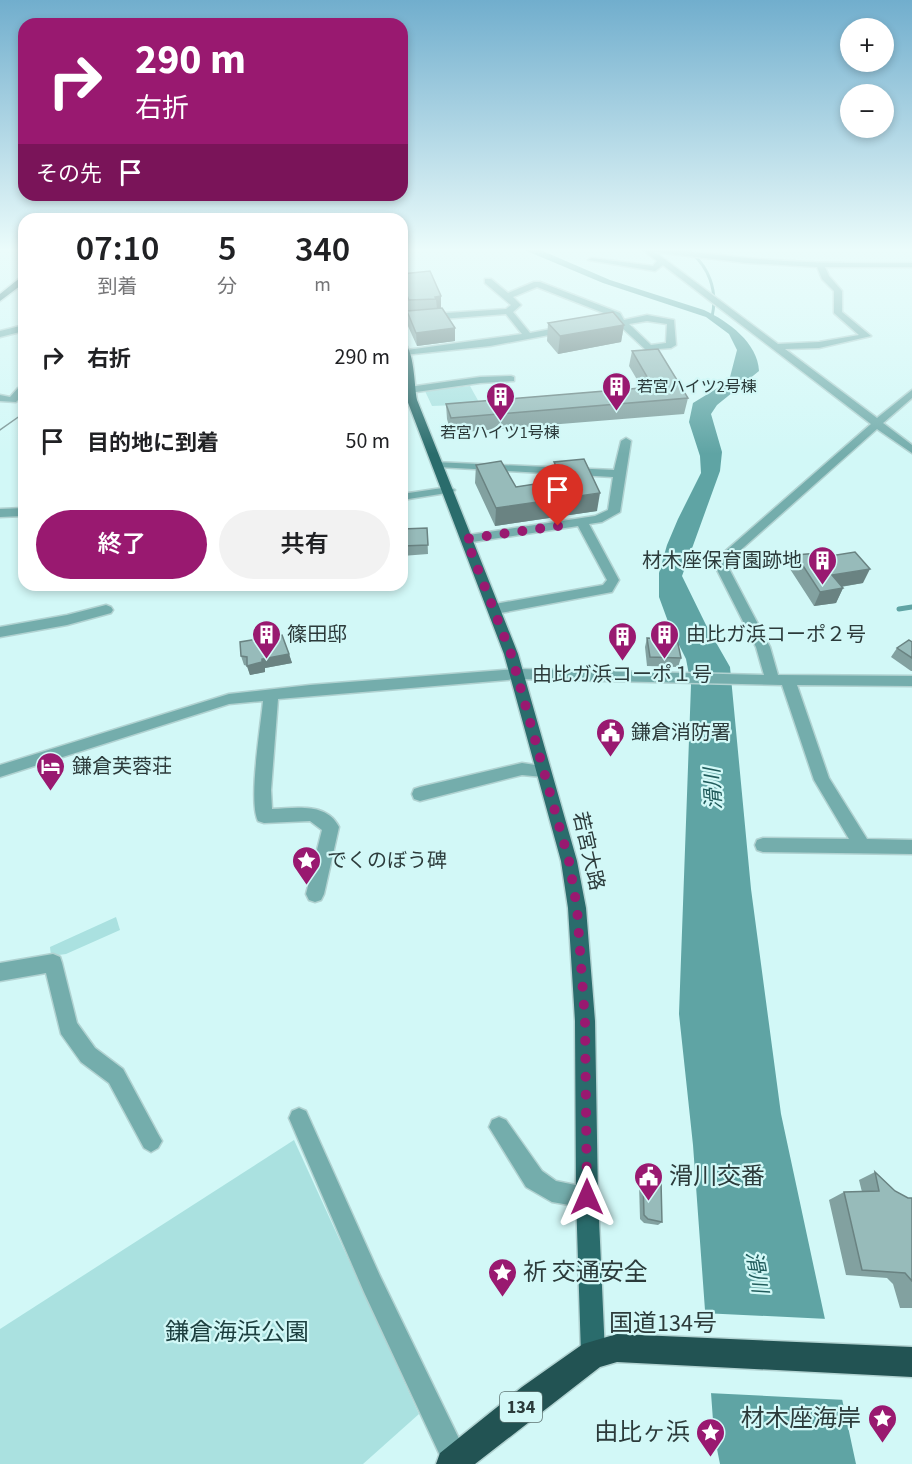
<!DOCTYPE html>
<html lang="ja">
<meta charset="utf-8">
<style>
:root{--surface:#fff;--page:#f2f2f2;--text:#202124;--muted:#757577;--accent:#991970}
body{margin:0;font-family:"Source Sans 3","Noto Sans JP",sans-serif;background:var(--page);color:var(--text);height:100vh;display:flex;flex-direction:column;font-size:22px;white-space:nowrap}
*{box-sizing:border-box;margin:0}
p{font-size:20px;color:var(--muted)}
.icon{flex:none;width:33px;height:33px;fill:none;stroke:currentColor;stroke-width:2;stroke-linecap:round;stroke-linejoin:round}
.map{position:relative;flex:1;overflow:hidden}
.side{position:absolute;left:18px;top:213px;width:390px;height:378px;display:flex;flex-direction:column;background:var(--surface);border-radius:18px;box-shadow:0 3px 9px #0003}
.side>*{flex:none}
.top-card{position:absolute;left:18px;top:18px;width:390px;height:183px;border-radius:18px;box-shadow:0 3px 9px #0003;background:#991970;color:#fff;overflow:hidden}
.buttons{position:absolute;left:840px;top:18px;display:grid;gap:12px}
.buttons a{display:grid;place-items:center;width:54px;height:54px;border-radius:50%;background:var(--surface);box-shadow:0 3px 9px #0003;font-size:30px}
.pin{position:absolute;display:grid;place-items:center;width:51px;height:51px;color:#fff;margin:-62px -26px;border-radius:50% 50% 50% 0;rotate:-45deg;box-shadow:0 0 6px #0007}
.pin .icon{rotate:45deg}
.me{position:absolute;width:66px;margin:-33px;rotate:0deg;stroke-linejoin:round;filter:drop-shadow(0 0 4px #0008)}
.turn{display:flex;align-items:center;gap:21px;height:126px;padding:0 18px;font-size:27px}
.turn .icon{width:78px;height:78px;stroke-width:2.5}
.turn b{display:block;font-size:42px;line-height:51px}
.then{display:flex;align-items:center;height:57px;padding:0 18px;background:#0003;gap:12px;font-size:22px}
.eta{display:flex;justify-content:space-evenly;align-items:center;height:102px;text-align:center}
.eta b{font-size:36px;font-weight:600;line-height:42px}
.primary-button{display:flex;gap:12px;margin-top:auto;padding:12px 18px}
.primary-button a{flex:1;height:69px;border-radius:36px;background:var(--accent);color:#fff;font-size:24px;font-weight:600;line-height:69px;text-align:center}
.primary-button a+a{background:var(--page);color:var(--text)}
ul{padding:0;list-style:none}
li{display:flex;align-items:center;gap:18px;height:84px;padding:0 18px}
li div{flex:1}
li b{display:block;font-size:22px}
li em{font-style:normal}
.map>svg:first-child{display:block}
</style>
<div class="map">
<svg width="912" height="1464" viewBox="0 0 912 1464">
<rect width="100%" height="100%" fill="#d2f8f7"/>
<!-- green -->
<g fill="#aae1e0">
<path d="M470 386 480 404 432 406 425 391Z"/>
<path d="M116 917 120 930 66 954 51 956 50 947Z"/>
<path d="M294 1140 419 1414 363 1464H0V1329Z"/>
</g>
<!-- water -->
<path fill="#5fa4a4" d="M522 249H538L610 280 704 310C728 321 758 343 759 371L717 405 711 414 722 452 720 471 682 576 706 625 730 667 751 889 781 1114 856 1464H720L714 1434 693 1145 679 1014 691 685 686 659 670 627 659 597V573L667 545 678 519 701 473 700 456 689 422 693 403 729 381 737 350 729 334 706 317 603 283Z"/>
<!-- pier -->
<path fill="#d2f8f7" d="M702 1313 828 1319 846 1400 708 1393Z"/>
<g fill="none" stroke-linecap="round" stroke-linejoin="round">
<!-- stream-far1 -->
<path stroke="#5fa4a4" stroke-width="3" d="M687 249C709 266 718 290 712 317"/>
<!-- stream -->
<path stroke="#5fa4a4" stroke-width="5" d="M899 609 912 607"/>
<defs>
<g id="minor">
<path d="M642 249C677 248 712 255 747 258 802 263 857 264 912 263V267H825L829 276 842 291V312L871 336 819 348 785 349 877 418 912 390V398L883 423 912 445V453L877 429 726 563 770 647 778 675 912 676V686L797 685 829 778 867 839 912 840V854L763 852 757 850 755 845 757 840 763 838 849 839 814 780 782 685 518 679 278 699 271 790 272 809C295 808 327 802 339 827L324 894 321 900 315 902 309 900 306 894 322 830 310 821 264 823 258 821C248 801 261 726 263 701L229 704 0 777V765L229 694 310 685 518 669 764 675 756 647 713 562 871 424 663 265 655 271 588 260 592 258 653 266 657 261ZM655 252 747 263 817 267 822 279 834 291V313L859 335 819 342 778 344Z"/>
<path d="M485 279H491L508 293 534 282H540L620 313 624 320 647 315 674 320 676 345 671 348 646 350 619 325 614 317 537 287 513 297 521 305 513 312 530 333 567 326 572 329 570 331 490 346 404 355V351L407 350 522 334 506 314 402 322V316L506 309 511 305 485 283ZM647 321 667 324 666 343 651 345 629 324Z"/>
<path d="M24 325V331L0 337V331Z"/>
<path d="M511 376 514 377V381L480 383 409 393 404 390 409 387 480 377Z"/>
<path d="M18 388H24V394L16 402 0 401V395L10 397Z"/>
<path d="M626 438 631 441 620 512 602 522 589 524 619 580 612 592 495 614 490 612 488 609 495 604 603 585 607 580 578 526 466 543 462 542V536L595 516 608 510 613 477 438 467 434 466V462L614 470 621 441Z"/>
<path d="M449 487 455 490 453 492 402 500V494Z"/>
<path d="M24 508V516L0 517V509Z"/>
<path d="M106 605 111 607 113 610 111 613 67 625 0 637V627L67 615Z"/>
<path d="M522 763 549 767 551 771 549 775 543 777 522 775 420 801 414 799 412 794 414 789 420 787Z"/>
<path d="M53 954 60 957 62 963 77 1023 95 1048 123 1069 158 1134 162 1141 158 1148 151 1152 144 1148 109 1083 81 1062 61 1034 46 973 0 981V963Z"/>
<path d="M299 1108 306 1111 380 1276 465 1451 469 1460 467 1464H444L364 1292 289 1118 292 1111Z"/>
<path d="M499 1117 506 1120 542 1171 556 1181 595 1189 598 1197 595 1205 587 1208 552 1202 526 1187 489 1127 492 1120Z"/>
</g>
<g id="major">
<path d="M21 277H24V283L0 301V294Z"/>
<path d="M402 341C415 348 414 386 417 400L518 654 577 861 586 908 595 1021 598 1197 605 1354 602 1363 593 1366 584 1363 581 1354 576 1197 575 1021 568 908 561 861 504 654 407 400Z"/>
</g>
<path id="highway" d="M617 1334 912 1347V1377L617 1362 600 1367 475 1464H436L440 1453 522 1387 583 1344Z"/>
</defs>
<!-- minor casing -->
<use href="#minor" stroke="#b1d2d1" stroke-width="3"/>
<!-- major casing -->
<use href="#major" stroke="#b1d2d1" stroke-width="3"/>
<!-- highway casing -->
<use href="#highway" stroke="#b1d2d1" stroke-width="3"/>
<!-- minor -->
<use href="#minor" fill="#74adac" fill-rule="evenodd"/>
<!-- major -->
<use href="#major" fill="#2a6c6c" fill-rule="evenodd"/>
<!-- highway -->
<use href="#highway" fill="#225353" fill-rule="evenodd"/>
<!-- tram -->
<path stroke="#7b9595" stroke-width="1.5" d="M0 430 24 413"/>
</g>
<!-- wall -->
<g fill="#82a1a0">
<path d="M402 274 441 296V308L455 341 417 346 407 324V311H408L402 296Z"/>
<path d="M548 323 624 325 621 342 558 354 547 341Z"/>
<path d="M632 351 688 398 684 414 451 433 447 419 446 404 642 388 629 366Z"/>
<path d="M554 462 597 511 495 526 475 483 476 465 516 487 553 481Z"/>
<path d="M427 528 428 554 402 556V529Z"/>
<path d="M796 555 863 583 841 587 843 588 836 603 814 606 790 569Z"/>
<path d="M647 638 681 658 678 667 647 666 645 647Z"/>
<path d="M912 642V671H911L891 657 897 648Z"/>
<path d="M289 654 292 663 265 668V672L250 675 247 666 244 665 241 656Z"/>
<path d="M875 1172 895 1191 908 1198H912V1308H900L893 1284 887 1278 846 1275 829 1200 844 1192H862L859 1180Z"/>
<path d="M643 1179 662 1222 658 1225 644 1223 640 1219 639 1183Z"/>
</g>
<!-- shaded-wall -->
<g fill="#6a8382">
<path d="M441 296V309H437L436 299 435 297Z"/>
<path d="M624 325 621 342 558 354 560 336Z"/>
<path d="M455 328V341L417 346 416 333Z"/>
<path d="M600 493 597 511 495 526 496 508Z"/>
<path d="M870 569 863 583 826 589 832 575Z"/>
<path d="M843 588 836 603 814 606 820 592Z"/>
<path d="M289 654 292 663 265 668V672L250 675 247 666 262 659Z"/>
</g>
<!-- building -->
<g fill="#97bbba" stroke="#6a8382" stroke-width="1.5">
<path d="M430 271 441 296 435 297 436 299 409 300 402 285V274Z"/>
<path d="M442 308 455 328 416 333 407 311Z"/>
<path d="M613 312 624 325 560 336 548 323Z"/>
<path d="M658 349 688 398 451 418 446 404 653 387 632 351Z"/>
<path d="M584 459 600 493 496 508 476 465 501 461 516 487 561 480 554 473 559 471 554 462Z"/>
<path d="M427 528 428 545 402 546V529Z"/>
<path d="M855 552 870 569 832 575 843 588 820 592 796 555 819 553 824 557Z"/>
<path d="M282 635 289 654 262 659V662L247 666V657L241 656 240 642Z"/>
<path d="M647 638 677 639 681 658 650 657Z"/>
<path d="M909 640 912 642V658L897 648Z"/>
<path d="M875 1172 895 1191 908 1198H912V1281L905 1273 862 1270 844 1192 879 1191Z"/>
<path d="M643 1179 661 1181 662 1222 648 1219 644 1215Z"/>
</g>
<!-- sky -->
<linearGradient id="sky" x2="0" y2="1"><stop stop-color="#71aecd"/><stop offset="0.55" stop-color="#ebfcfb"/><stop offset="1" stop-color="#ebfcfb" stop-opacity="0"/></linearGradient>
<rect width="912" height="454" fill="url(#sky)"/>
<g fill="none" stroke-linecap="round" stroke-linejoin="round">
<!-- route -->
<path stroke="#991970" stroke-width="10" stroke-dasharray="0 18" d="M558 526 466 539 511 654 569 861 577 908 585 1021 587 1197"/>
</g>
<!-- icons -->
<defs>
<symbol id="building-pin" viewBox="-11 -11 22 30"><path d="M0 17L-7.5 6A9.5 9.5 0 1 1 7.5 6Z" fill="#991970" stroke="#d2f8f7"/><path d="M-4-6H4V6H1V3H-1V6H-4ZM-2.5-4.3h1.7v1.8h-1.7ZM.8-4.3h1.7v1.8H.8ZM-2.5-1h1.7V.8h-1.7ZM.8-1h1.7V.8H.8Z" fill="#fff"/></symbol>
<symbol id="civic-pin" viewBox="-11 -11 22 30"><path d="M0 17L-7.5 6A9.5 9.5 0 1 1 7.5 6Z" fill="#991970" stroke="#d2f8f7"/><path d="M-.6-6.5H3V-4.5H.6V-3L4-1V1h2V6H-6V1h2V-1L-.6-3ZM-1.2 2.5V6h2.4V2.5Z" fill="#fff"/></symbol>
<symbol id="hotel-pin" viewBox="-11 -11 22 30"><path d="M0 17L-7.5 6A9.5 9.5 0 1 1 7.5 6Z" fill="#991970" stroke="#d2f8f7"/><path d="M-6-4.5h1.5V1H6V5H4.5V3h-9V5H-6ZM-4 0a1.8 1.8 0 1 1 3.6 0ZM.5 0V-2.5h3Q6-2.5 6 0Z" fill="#fff"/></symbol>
<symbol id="sight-pin" viewBox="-11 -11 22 30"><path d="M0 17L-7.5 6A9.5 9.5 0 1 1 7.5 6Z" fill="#991970" stroke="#d2f8f7"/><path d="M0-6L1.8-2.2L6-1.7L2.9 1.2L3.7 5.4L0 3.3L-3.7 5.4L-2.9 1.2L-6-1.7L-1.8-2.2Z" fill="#fff"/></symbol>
</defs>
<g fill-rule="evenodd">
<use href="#building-pin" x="600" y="370" width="33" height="45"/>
<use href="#building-pin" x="484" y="380" width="33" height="45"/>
<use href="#building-pin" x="806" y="544" width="33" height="45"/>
<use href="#building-pin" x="250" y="618" width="33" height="45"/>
<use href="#building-pin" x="648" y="618" width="33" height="45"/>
<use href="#building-pin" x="606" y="620" width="33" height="45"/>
<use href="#civic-pin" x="594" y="716" width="33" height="45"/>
<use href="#hotel-pin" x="34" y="750" width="33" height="45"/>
<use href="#sight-pin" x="290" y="844" width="33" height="45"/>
<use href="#civic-pin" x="632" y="1160" width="33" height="45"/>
<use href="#sight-pin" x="486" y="1256" width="33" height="45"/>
<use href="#sight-pin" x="866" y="1402" width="33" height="45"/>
<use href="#sight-pin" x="694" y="1416" width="33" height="45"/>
</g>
<g text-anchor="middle" stroke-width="4.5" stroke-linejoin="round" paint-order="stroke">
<!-- far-poi labels -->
<g font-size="16" fill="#2c3b3b" stroke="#d2f8f7" text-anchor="start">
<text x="637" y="392">若宮ハイツ2号棟</text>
<text x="500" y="438" text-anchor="middle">若宮ハイツ1号棟</text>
</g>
<!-- shield labels -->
<rect fill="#d2f8f7" stroke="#5e7473" stroke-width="1.5" x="500" y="1392" width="42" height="30" rx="4.5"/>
<g font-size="18" font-weight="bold" fill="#2c3b3b">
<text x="521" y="1413">134</text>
</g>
<!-- poi labels -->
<g font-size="20" fill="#2c3b3b" stroke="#d2f8f7" text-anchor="start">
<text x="802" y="567" text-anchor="end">材木座保育園跡地</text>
<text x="287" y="641">篠田邸</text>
<text x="686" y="641">由比ガ浜コーポ２号</text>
<text x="622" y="681" text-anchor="middle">由比ガ浜コーポ１号</text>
<text x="631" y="739">鎌倉消防署</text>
<text x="72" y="773">鎌倉芙蓉荘</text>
<text x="327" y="867">でくのぼう碑</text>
</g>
<!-- street labels -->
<g font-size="20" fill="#2c3b3b" stroke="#d2f8f7">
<text transform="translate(589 851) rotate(77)" y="7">若宮大路</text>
</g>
<!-- water labels -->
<g font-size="21" font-style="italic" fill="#215c5c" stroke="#d2f8f7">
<text transform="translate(713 789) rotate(-93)" y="7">滑川</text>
<text transform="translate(757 1272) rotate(80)" y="7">滑川</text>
</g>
<!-- near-poi labels -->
<g font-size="24" fill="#2c3b3b" stroke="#d2f8f7" text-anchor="start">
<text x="669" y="1184">滑川交番</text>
<text x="523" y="1280">祈 交通安全</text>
<text x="861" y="1426" text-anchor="end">材木座海岸</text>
<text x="690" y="1440" text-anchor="end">由比ヶ浜</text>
</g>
<!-- near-street labels -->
<g font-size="24" fill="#2c3b3b" stroke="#d2f8f7">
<text x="663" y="1331">国道134号</text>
</g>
<!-- near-park labels -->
<g font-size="24" fill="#1c3f3f" stroke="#d2f8f7">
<text x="237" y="1340">鎌倉海浜公園</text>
</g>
</g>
</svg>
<div class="buttons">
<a>+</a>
<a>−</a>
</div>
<div class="pin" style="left:558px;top:526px;background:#d93025"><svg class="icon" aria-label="arrive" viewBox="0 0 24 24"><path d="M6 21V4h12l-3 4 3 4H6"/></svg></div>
<svg class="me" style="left:587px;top:1197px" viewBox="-20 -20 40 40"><path d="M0-17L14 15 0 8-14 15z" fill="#991970" stroke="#fff" stroke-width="4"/></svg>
<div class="top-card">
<div class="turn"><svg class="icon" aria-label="right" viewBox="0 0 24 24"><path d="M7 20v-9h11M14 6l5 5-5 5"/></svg><div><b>290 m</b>右折</div></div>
<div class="then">その先<svg class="icon" aria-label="arrive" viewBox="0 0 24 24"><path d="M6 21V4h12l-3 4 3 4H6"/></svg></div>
</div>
<section class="side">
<div class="eta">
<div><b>07:10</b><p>到着</p></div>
<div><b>5</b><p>分</p></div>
<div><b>340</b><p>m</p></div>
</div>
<ul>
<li><svg class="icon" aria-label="right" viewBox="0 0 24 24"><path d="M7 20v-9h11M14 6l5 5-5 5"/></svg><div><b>右折</b></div><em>290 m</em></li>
<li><svg class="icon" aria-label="arrive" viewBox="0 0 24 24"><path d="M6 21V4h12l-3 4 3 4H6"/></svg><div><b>目的地に到着</b></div><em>50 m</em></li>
</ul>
<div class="primary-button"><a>終了</a><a>共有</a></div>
</section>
</div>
